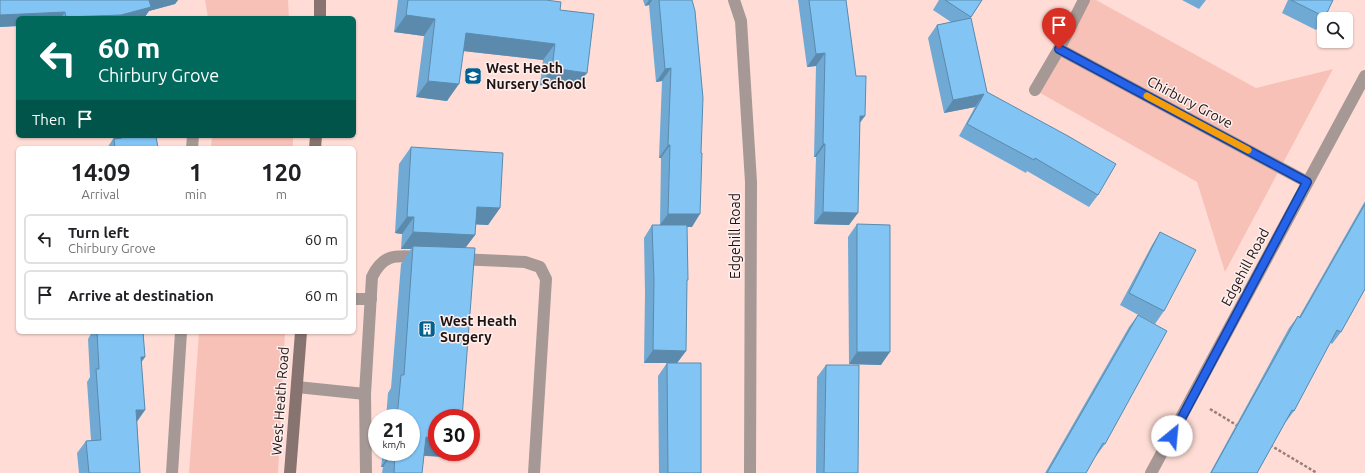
<!DOCTYPE html>
<style>
:root{--surface:#fff;--page:#f2f2f2;--text:#202124;--muted:#757577;--line:#e0e0e0}
body{margin:0;font-family:Ubuntu,sans-serif;background:var(--page);color:var(--text);height:100vh;display:flex;flex-direction:column;font-size:15px;white-space:nowrap}
*{box-sizing:border-box;margin:0}
p{font-size:13px;color:var(--muted)}
.icon{flex:none;width:22px;height:22px;fill:none;stroke:currentColor;stroke-width:2;stroke-linecap:round;stroke-linejoin:round}
.map{position:relative;flex:1;overflow:hidden}
.sheet{position:absolute;left:16px;top:146px;width:340px;height:188px;display:flex;flex-direction:column;background:var(--surface);border-radius:6px;box-shadow:0 1px 3px #0004}
.sheet>*{flex:none}
.hud{position:absolute;left:16px;top:16px;width:340px;height:122px;border-radius:6px;box-shadow:0 1px 3px #0004;background:#00695c;color:#fff;overflow:hidden}
.controls{position:absolute;left:1317px;top:12px;display:grid;gap:8px}
.controls a{display:grid;place-items:center;width:36px;height:36px;border-radius:6px;background:var(--surface);box-shadow:0 1px 3px #0004;font-size:20px}
.speed{position:absolute;left:368px;top:409px;display:flex;gap:8px;font-size:20px;font-weight:700;text-align:center}
.speed>*{display:grid;place-content:center;width:52px;height:52px;border-radius:50%;background:var(--surface);box-shadow:0 1px 3px #0004;line-height:1}
.speed small{font-size:10px;font-weight:400}
.speed .limit{border:6px solid #d22;background:#fff;color:#111}
.pin{position:absolute;display:grid;place-items:center;width:34px;height:34px;color:#fff;margin:-41px -17px;border-radius:50% 50% 50% 0;rotate:-45deg;box-shadow:0 0 4px #0007}
.pin .icon{rotate:45deg}
.me{position:absolute;width:44px;margin:-22px;rotate:28deg;stroke-linejoin:round;filter:drop-shadow(0 0 3px #0008)}
.turn{display:flex;align-items:center;gap:14px;height:84px;padding:0 16px;font-size:18px}
.turn .icon{width:52px;height:52px;stroke-width:2.5}
.turn b{display:block;font-size:28px;line-height:34px}
.then{display:flex;align-items:center;height:38px;padding:0 16px;background:#0003;gap:8px;font-size:15px}
.eta{display:flex;justify-content:space-evenly;align-items:center;height:68px;text-align:center}
.eta b{font-size:24px;font-weight:700;line-height:28px}
ul{padding:0;list-style:none}
li{display:flex;align-items:center;gap:12px;height:50px;margin:0 8px 6px;padding:0 8px;border:2px solid var(--line);border-radius:6px}
li div{flex:1}
li b{display:block;font-size:15px}
li em{font-style:normal}
.map>svg:first-child{display:block}
</style>
<div class="map">
<svg width="1365" height="473" viewBox="0 0 1365 473">
<rect width="100%" height="100%" fill="#ffddd6"/>
<!-- green -->
<g fill="#f8c1b7">
<path d="M205 0H288L289 18H208Z"/>
<path d="M1084 0H1096L1256 88 1333 69 1225 272 1197 182 1035 90Z"/>
<path d="M212 136H293V148H211Z"/>
<path d="M199 332H285L278 473H189Z"/>
</g>
<g fill="none" stroke-linecap="round" stroke-linejoin="round">
<!-- path -->
<g stroke="#977f7b" stroke-width="2.5" stroke-dasharray="3 2" stroke-linecap="butt">
<path d="M1210 409 1238 426"/>
<path d="M1270 445 1317 473"/>
</g>
<!-- lane -->
<g stroke="#a69895" stroke-width="12">
<path d="M192 148 193 136"/>
<path d="M458 259 525 262 540 267 546 279 534 473"/>
<path d="M354 299H371"/>
<path d="M297 387 365 394"/>
<path d="M172 473 181 332"/>
<path d="M366 473 365 394 372 277C384 252 397 256 422 257"/>
</g>
<!-- street -->
<g stroke="#a69895" stroke-width="12">
<path d="M734 0 741 21 751 182 750 473"/>
<path d="M1059 49 1307 182"/>
<path d="M1035 90 1059 49 1084 0"/>
<path d="M1151 473 1365 76"/>
</g>
<!-- secondary -->
<g stroke="#87736f" stroke-width="12">
<path d="M320 18V0"/>
<path d="M315 148 316 136"/>
<path d="M290 473 301 332"/>
</g>
</g>
<!-- wall -->
<g fill="#70a9d3">
<path d="M0 0H178L175 4 149 11 144 18H18V26L0 27Z"/>
<path d="M398 0H546L560 10 575 89 540 85 543 60 463 51 447 101 416 97 424 36 394 32Z"/>
<path d="M643 0H692V227H687L686 351 677 363 701 473H659L658 376 667 363H676H644L645 293 644 238 652 225H660L661 158H659L662 81 656 82 649 5 645 6Z"/>
<path d="M798 0H846L860 124 849 225 814 224 816 157H814L816 66 807 67Z"/>
<path d="M939 0H982L970 19 987 92 1098 195 1089 207 1027 171 1026 173 959 136 975 107 944 113 928 38 937 25 951 22 933 10Z"/>
<path d="M1182 0H1206L1199 9Z"/>
<path d="M1288 0H1333L1325 17 1316 30 1282 13Z"/>
<path d="M114 136H156L158 148H107L113 139Z"/>
<path d="M411 147 500 208 488 225 475 224V235L465 248 447 457 424 456 422 473H382L383 467H381L383 452H411V418H386L388 393 391 388 401 264 411 249H401L402 234 395 233 399 164Z"/>
<path d="M1365 201V289L1341 332 1332 344 1330 342 1294 411 1285 423 1257 473H1210L1289 328 1298 316 1299 317Z"/>
<path d="M857 224 881 365 849 364 848 237Z"/>
<path d="M1160 232 1164 311 1155 324 1120 305 1152 245Z"/>
<path d="M1138 315 1105 444 1096 456H1095L1086 473H1045L1129 327Z"/>
<path d="M92 332H143L145 357 141 362 145 410 137 422 140 473H79L77 453 86 441 91 440 87 382 90 377 88 339Z"/>
<path d="M826 365 858 473H816L817 377Z"/>
</g>
<!-- shaded-wall -->
<g fill="#5b8aac">
<path d="M150 0H178L175 4 149 11 144 18H65L66 17Z"/>
<path d="M649 0H652L649 5 645 6Z"/>
<path d="M65 12 61 18H18V26L0 27V15Z"/>
<path d="M406 15 435 19 424 36 394 32Z"/>
<path d="M466 33 555 44 543 60 454 50Z"/>
<path d="M825 53 816 66 807 67 816 54Z"/>
<path d="M552 68 587 73 575 89 540 85Z"/>
<path d="M671 68 662 81 656 82 665 69Z"/>
<path d="M428 81 459 84 447 101 416 97Z"/>
<path d="M984 94 975 107 944 113 953 100Z"/>
<path d="M860 116H865L856 128Z"/>
<path d="M823 144H825L816 157H814Z"/>
<path d="M668 145H670L661 158H659Z"/>
<path d="M477 207 500 208 488 225 465 224Z"/>
<path d="M823 212 858 213 849 225 814 224Z"/>
<path d="M668 214H700L692 227 659 226Z"/>
<path d="M407 217H414L402 234 395 233Z"/>
<path d="M413 232 475 235 463 251 413 246 411 249H401Z"/>
<path d="M653 350 686 351 677 363H644Z"/>
<path d="M857 352H890L881 365 849 364Z"/>
<path d="M141 357H145L136 370Z"/>
<path d="M136 410H145L136 422Z"/>
<path d="M426 437 437 438V452H451L447 457 413 455Z"/>
<path d="M392 452H393L383 467H381Z"/>
</g>
<!-- building -->
<g fill="#82c5f5" stroke="#5b8aac">
<path d="M0 0H150H149L151 7 121 15 66 17 65 12 0 15Z"/>
<path d="M408 0H546L561 2 560 10 594 14 587 73 552 68 555 44 466 33 459 84 428 81 435 19 406 15Z"/>
<path d="M659 0H692L695 11 703 98 701 153H702L700 214H668L670 145H668L671 68 665 69Z"/>
<path d="M809 0H846L856 76H866L865 116H860L858 213 823 212 825 144H823L825 53 816 54Z"/>
<path d="M945 0H982L971 17Z"/>
<path d="M1291 0H1333L1325 17Z"/>
<path d="M971 18 987 92 1068 136 1116 164 1098 195 1035 158 1034 160 967 124 984 94 953 100 937 25Z"/>
<path d="M122 136H156L158 148H115L114 139 122 138Z"/>
<path d="M411 147 503 153 500 208 477 207 475 235 413 232 414 217H407Z"/>
<path d="M1365 204V289L1341 332 1337 330 1294 411 1292 410 1257 473H1211L1298 316 1300 318Z"/>
<path d="M857 224 890 225V352H857Z"/>
<path d="M652 225H687L688 280H687L686 351 653 350 654 280Z"/>
<path d="M1160 232 1196 250 1164 311 1129 293Z"/>
<path d="M413 246 475 248 462 418H437V438L426 437 422 473H394L395 452H411V418H397L401 375H404Z"/>
<path d="M1138 315 1167 331 1105 444 1103 443 1086 473H1047Z"/>
<path d="M97 332H143L145 357H141L145 410H136L140 473H89L86 441 101 440 96 369H99Z"/>
<path d="M667 363H701V473H668Z"/>
<path d="M826 365H859L858 473H824Z"/>
</g>
<g fill="none" stroke-linecap="round" stroke-linejoin="round">
<defs>
<path id="route" d="M1059 49 1307 182 1172 436"/>
</defs>
<!-- route casing -->
<use href="#route" stroke="#184099" stroke-width="10"/>
<!-- route -->
<use href="#route" stroke="#2563eb" stroke-width="7"/>
<!-- slow -->
<path stroke="#f59e0b" stroke-width="7" d="M1147 96 1248 150"/>
</g>
<!-- icons -->
<defs>
<symbol id="school-square" viewBox="-11 -11 22 22"><rect x="-9" y="-9" width="18" height="18" rx="4" fill="#036191" stroke="#fdefed"/><path d="M0-5L7-2L0 1L-7-2ZM-4 1L0 2.5L4 1V4Q0 6-4 4Z" fill="#fff"/></symbol>
<symbol id="building-square" viewBox="-11 -11 22 22"><rect x="-9" y="-9" width="18" height="18" rx="4" fill="#036191" stroke="#fdefed"/><path d="M-4-6H4V6H1V3H-1V6H-4ZM-2.5-4.3h1.7v1.8h-1.7ZM.8-4.3h1.7v1.8H.8ZM-2.5-1h1.7V.8h-1.7ZM.8-1h1.7V.8H.8Z" fill="#fff"/></symbol>
</defs>
<g fill-rule="evenodd">
<use href="#school-square" x="463" y="66" width="20" height="20"/>
<use href="#building-square" x="417" y="319" width="20" height="20"/>
</g>
<g text-anchor="middle" stroke-width="3" stroke-linejoin="round" paint-order="stroke">
<!-- poi labels -->
<g font-size="14" font-weight="bold" fill="#1f1311" stroke="#fdefed" text-anchor="start">
<text x="486" y="73">West Heath<tspan x="486" dy="16">Nursery School</tspan></text>
<text x="440" y="326">West Heath<tspan x="440" dy="16">Surgery</tspan></text>
</g>
<!-- street labels -->
<g font-size="14" fill="#1f1311" stroke="#fdefed">
<text transform="translate(1190 102) rotate(28)" y="5">Chirbury Grove</text>
<text transform="translate(735 236) rotate(-90)" y="5">Edgehill Road</text>
<text transform="translate(1245 267) rotate(-62)" y="5">Edgehill Road</text>
<text transform="translate(280 401) rotate(-86)" y="5">West Heath Road</text>
</g>
</g>
</svg>
<div class="controls">
<a><svg class="icon" aria-label="search" viewBox="0 0 24 24"><circle cx="10" cy="10" r="6"/><path d="M15 15l6 6"/></svg></a>
</div>
<div class="speed"><div>21<small>km/h</small></div><div class="limit">30</div></div>
<div class="pin" style="left:1059px;top:49px;background:#d93025"><svg class="icon" aria-label="arrive" viewBox="0 0 24 24"><path d="M6 21V4h12l-3 4 3 4H6"/></svg></div>
<svg class="me" style="left:1172px;top:436px" viewBox="-20 -20 40 40"><circle r="19" fill="#fff"/><path d="M0-13L10 11 0 6-10 11z" fill="#2563eb"/></svg>
<div class="hud">
<div class="turn"><svg class="icon" aria-label="left" viewBox="0 0 24 24"><path d="M17 20v-9H6M10 6l-5 5 5 5"/></svg><div><b>60 m</b>Chirbury Grove</div></div>
<div class="then">Then<svg class="icon" aria-label="arrive" viewBox="0 0 24 24"><path d="M6 21V4h12l-3 4 3 4H6"/></svg></div>
</div>
<section class="sheet">
<div class="eta">
<div><b>14:09</b><p>Arrival</p></div>
<div><b>1</b><p>min</p></div>
<div><b>120</b><p>m</p></div>
</div>
<ul>
<li><svg class="icon" aria-label="left" viewBox="0 0 24 24"><path d="M17 20v-9H6M10 6l-5 5 5 5"/></svg><div><b>Turn left</b><p>Chirbury Grove</p></div><em>60 m</em></li>
<li><svg class="icon" aria-label="arrive" viewBox="0 0 24 24"><path d="M6 21V4h12l-3 4 3 4H6"/></svg><div><b>Arrive at destination</b></div><em>60 m</em></li>
</ul>
</section>
</div>
